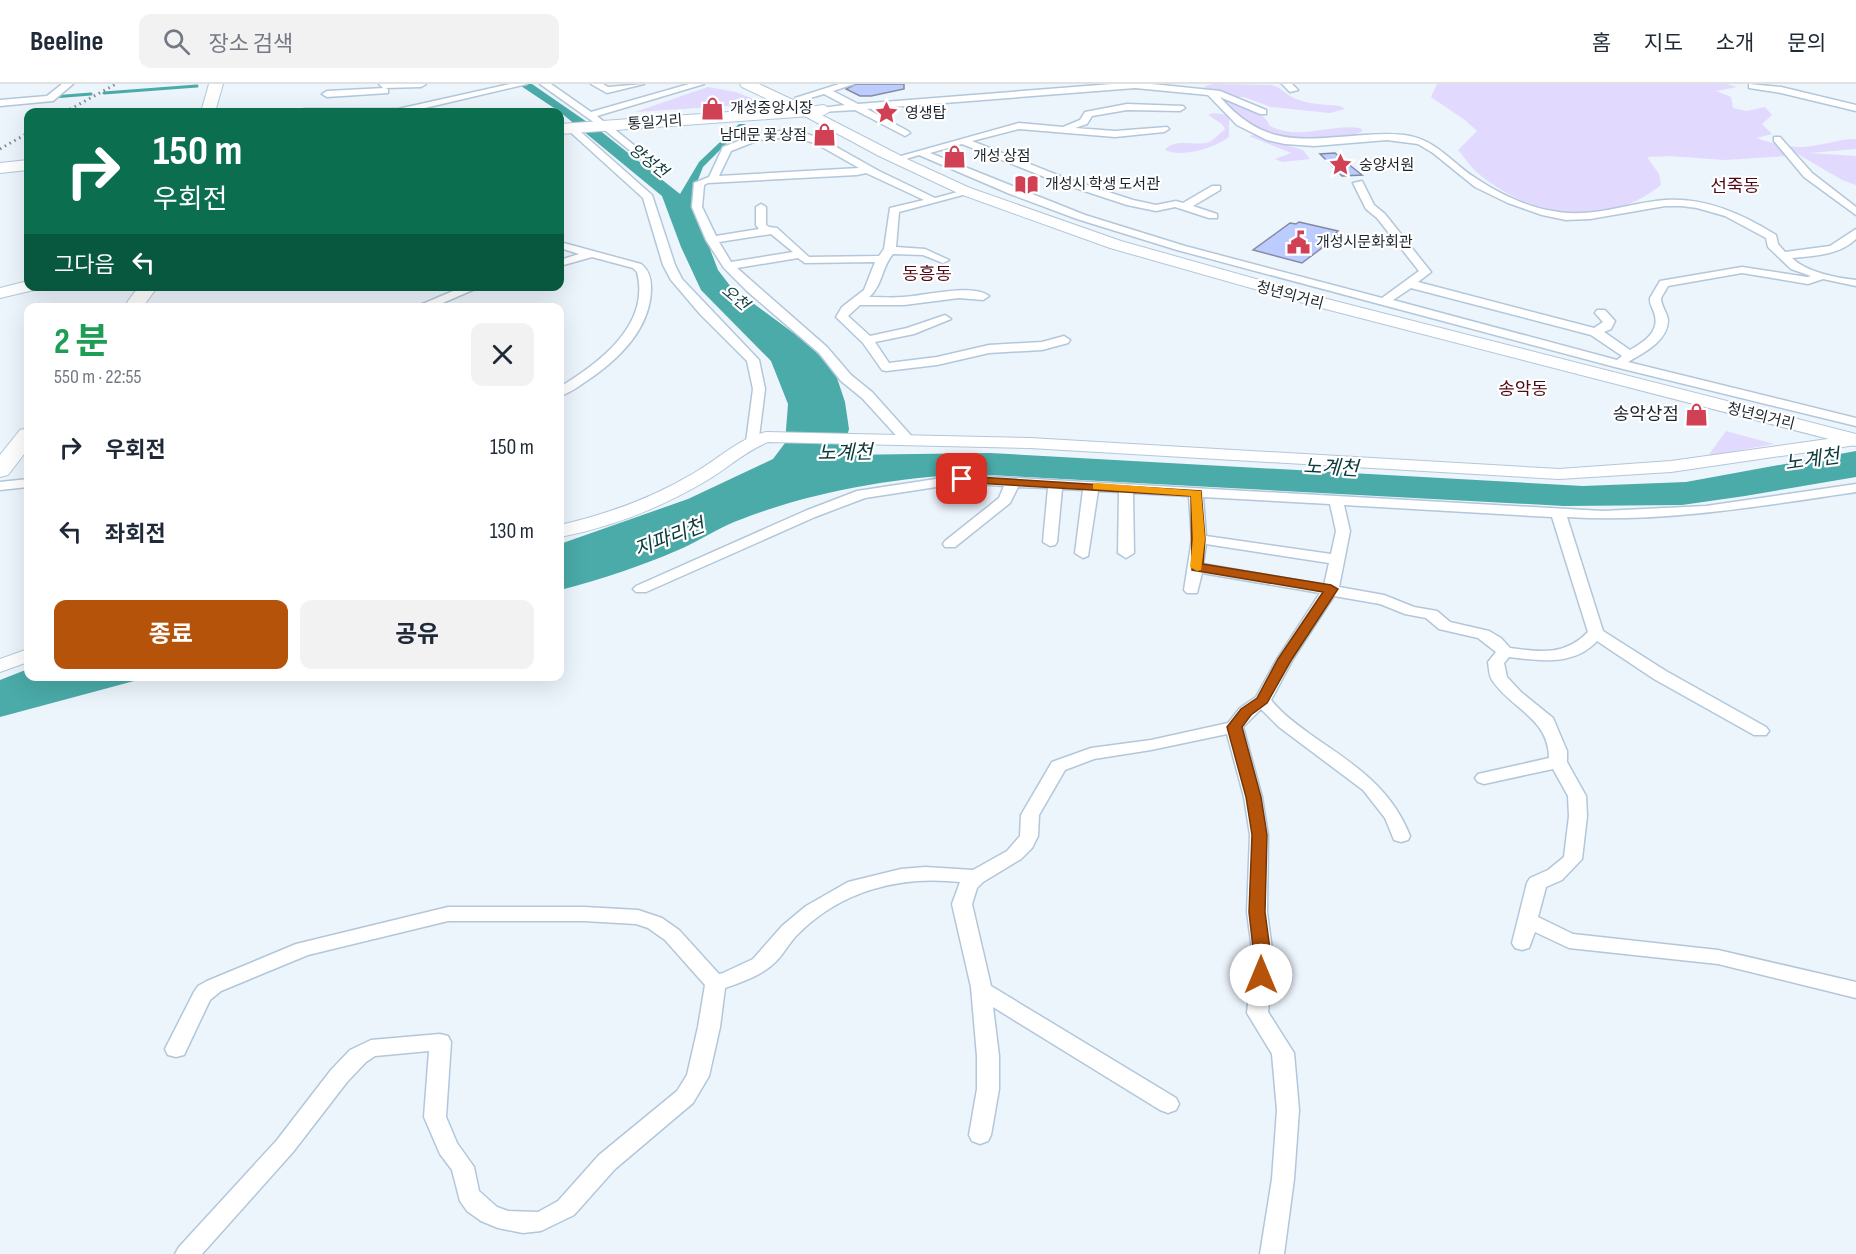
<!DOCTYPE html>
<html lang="ko">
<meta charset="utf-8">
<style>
:root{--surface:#fff;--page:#f2f2f3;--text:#1f2937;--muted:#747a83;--line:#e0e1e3;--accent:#b45309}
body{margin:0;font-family:"Sofia Sans Condensed","Noto Sans KR",sans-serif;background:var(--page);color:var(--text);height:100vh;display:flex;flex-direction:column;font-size:22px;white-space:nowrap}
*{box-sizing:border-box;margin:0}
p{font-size:20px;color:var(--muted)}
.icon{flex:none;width:33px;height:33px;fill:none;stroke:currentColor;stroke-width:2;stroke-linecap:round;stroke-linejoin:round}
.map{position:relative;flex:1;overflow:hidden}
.drawer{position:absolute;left:24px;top:219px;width:540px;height:378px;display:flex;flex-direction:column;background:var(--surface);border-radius:12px;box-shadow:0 6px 24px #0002}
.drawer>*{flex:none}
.guide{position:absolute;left:24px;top:24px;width:540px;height:183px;border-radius:12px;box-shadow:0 6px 24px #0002;background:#0b6e4f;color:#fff;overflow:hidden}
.pin{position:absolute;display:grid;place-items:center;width:51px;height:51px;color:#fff;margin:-26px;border-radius:12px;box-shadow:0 3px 9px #0006}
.me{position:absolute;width:66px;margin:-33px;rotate:0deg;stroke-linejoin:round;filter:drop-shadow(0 0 4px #0008)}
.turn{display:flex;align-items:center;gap:21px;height:126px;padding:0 30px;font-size:27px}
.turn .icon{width:78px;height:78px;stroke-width:2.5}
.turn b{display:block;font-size:42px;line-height:51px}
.then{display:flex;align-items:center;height:57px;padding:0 30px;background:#0003;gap:12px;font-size:22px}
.round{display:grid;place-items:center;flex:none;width:63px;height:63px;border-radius:12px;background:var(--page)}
.headline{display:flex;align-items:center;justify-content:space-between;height:102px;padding:0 30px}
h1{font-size:36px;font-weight:700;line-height:45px;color:#1e9e55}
.primary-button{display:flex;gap:12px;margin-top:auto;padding:12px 30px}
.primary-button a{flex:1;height:69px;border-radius:12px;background:var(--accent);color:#fff;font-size:24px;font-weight:700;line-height:69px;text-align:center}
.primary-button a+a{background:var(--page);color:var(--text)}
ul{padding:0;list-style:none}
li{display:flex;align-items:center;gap:18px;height:84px;padding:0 30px}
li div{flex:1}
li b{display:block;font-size:22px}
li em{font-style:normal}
header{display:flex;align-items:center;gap:36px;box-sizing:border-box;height:84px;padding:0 30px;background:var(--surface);border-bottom:2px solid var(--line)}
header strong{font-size:28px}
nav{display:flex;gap:33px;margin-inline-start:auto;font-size:21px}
.search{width:420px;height:54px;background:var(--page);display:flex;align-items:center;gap:15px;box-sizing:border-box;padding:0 21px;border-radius:12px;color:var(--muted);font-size:22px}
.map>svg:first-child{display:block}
</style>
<header>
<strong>Beeline</strong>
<div class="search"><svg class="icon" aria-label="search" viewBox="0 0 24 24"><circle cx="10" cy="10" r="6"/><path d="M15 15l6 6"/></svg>장소 검색</div>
<nav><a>홈</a><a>지도</a><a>소개</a><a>문의</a></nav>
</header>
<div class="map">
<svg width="1856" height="1170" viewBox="0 0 1856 1170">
<rect width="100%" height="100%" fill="#ecf4fc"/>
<!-- green -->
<g fill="#e2d9fe">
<path d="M1213 0 1271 1C1281 3 1284 9 1292 13 1306 21 1325 20 1340 22L1345 25 1330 29 1271 23 1244 13H1233L1204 5 1205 2Z"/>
<path d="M1437 0H1727L1737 3 1716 7 1731 13 1733 24 1746 27 1765 23 1772 31 1762 40 1772 50 1756 54C1772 59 1786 63 1803 63 1821 62 1838 55 1856 55V65L1809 69 1856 72V101L1842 96 1796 69 1787 72 1725 76 1670 72 1647 73 1659 90 1661 101C1605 146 1532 134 1479 90 1471 84 1465 74 1458 66L1477 47 1465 36 1431 13Z"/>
<path d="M708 3 736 8 753 15 754 17 745 21 635 28Z"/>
<path d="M1222 14C1237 15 1264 27 1270 42 1300 57 1329 40 1360 44L1363 47 1346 55H1279L1245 38Z"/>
<path d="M1213 29 1229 31V53C1214 64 1183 74 1165 66 1175 53 1195 63 1209 58 1214 56 1220 49 1225 45L1222 40 1208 31Z"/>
<path d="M1255 51 1303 66 1310 75 1282 78 1275 75 1291 69 1249 52Z"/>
<path d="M1726 347 1774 360 1708 372Z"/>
</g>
<!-- water -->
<g fill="#4aaba8">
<path d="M518 0H532L603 49 680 110 699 78 739 40H746L703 83 696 101 693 121 718 186 731 203 807 259 829 281 837 294 845 318 849 345 842 371 990 369 1583 402 1686 398 1856 367V393L1745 412 1682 421 1564 422 970 390C892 394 815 407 742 435 722 442 704 454 685 463 650 479 597 497 560 506V460L688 415 773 375 785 359 788 320 771 277 701 206 681 163 662 112 560 28Z"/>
<path d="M28 585V592L149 593 0 633V596Z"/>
</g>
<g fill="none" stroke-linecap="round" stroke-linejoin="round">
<!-- stream -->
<g stroke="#4aaba8" stroke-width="3">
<path d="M104 9 197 2"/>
<path d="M53 13 91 10"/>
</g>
</g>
<!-- building -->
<g fill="#bcccff" stroke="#838aa1" stroke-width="1.5">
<path d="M856 0H904V5L871 12H860L846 5Z"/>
<path d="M1335 69 1347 79 1362 91 1342 92 1320 70Z"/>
<path d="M1299 138 1338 147 1335 150 1339 151 1302 179 1253 166 1290 139 1296 140Z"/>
</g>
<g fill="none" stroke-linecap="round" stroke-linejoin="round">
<defs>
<g id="minor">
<path d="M62 0H73L53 17 0 22V16L47 12Z"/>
<path d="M379 0H426L421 3 383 4Z"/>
<path d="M510 0H527L408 28H299L304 25H398Z"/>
<path d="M540 0H551L591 28 689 0H704L597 32 603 37 602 39H607L658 81 659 83 654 86 601 43 600 39H595Z"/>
<path d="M591 0H603L608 3 644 0 607 9Z"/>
<path d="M839 0H854L833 7 858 20 1112 0H1152L1220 7 1266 26V30H1260L1220 13C1265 65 1303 55 1365 51 1380 50 1395 49 1410 52 1438 58 1451 78 1474 93 1496 108 1526 123 1553 127 1592 135 1627 119 1665 116 1705 113 1743 130 1776 151L1778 160 1785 168 1830 162 1856 145V155C1840 171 1813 172 1792 174 1806 188 1836 194 1856 196V202L1823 195 1808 200 1742 189 1668 202 1661 214C1661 223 1668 229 1668 237 1667 258 1643 269 1628 278L1856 334V342L1615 283 1177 166 1077 135 1010 110 919 71 906 75 901 72 1019 39 1063 43 1080 36 1085 28 1127 20 1183 22 1185 24 1180 27 1127 26 1092 32 1087 40 1075 44 1115 47 1167 43 1169 45 1164 48 1115 53 1019 45 972 57 1065 94 1133 116 1156 121 1176 117 1183 119 1212 102H1220V106L1193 122 1217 130V134H1209L1175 123 1156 127 1127 121 1057 98 962 60 930 69 1085 131 1185 162 1382 214 1419 187 1377 134 1366 125 1353 99 1362 97 1374 121 1385 130 1431 188 1418 198 1594 244 1603 238 1595 229 1597 226H1605L1615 237 1611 245 1604 248 1630 266C1642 259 1659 249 1655 232 1654 225 1649 221 1650 214L1660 197 1742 183 1807 193 1811 192 1791 185 1768 163 1766 154 1725 132 1697 124 1681 122H1665L1590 135 1566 136 1542 131 1508 119 1475 103 1433 69 1418 60 1387 56 1314 62 1285 60 1267 56 1237 41 1208 11 1135 4 867 25 908 47 910 49 905 52 855 26 821 28V24L845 21 824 10 800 17 795 14ZM1411 204 1591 251 1622 272 1617 276 1393 216Z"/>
<path d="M1282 0H1292L1298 6 1290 8Z"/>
<path d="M1749 0 1781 3 1856 21V27L1781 9 1749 4Z"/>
<path d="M385 4 388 5V9L327 13 322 10 327 7Z"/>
<path d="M568 42H574L652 111 675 181 682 195 759 276 765 305 758 361H748L746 358 753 305 747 277 700 230 671 196 663 181 643 114 568 46Z"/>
<path d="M780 47 801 48 822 55 879 87 935 114 969 105 974 108 899 128 896 163 925 165 949 176 943 179 923 171 893 170C882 182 882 203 869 213 881 213 892 214 903 213 924 212 973 199 989 212L983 216 959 214 904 221H860L848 232 870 252 907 244 945 231 951 235 914 250 875 258 889 279 937 273 989 261 1042 258 1064 252 1070 256 1068 259 1042 266 989 269 937 281 886 287 882 286 863 259 836 233 842 223 864 206 875 178 805 179 798 174 737 184 827 263 851 291 872 308 915 356 913 359H903L862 314 841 297 819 269 747 207 724 184 706 156 692 123 694 99 709 93 723 63 754 51ZM791 53 815 59 859 84 719 92 731 67 759 56ZM866 89 924 116 890 124 884 165 879 172 809 173 777 144 769 143 766 141V123L761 120 756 123V141L759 145 716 152 702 123 704 101 708 99 857 91ZM771 150 793 168 731 178 719 158Z"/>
<path d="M1774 53H1780L1812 89 1856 123V131L1804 93 1774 57Z"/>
<path d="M560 158 641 180C649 186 651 194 651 204 651 244 619 275 588 296 579 302 570 309 560 312V303C599 279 651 241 637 188L633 184 592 173 560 182V176L579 170 560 164Z"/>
<path d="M465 202H482L431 224H413Z"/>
<path d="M962 391 1603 427 1706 422 1856 400V408C1760 422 1664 439 1567 433L1603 547 1666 587 1766 643 1769 647 1766 651H1754L1654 595 1597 557C1574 582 1540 577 1509 573L1504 579 1507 593 1521 608 1553 634 1567 667V678L1586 712 1587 732 1582 775 1562 796 1546 803 1538 833 1573 850 1718 866 1856 898V914L1718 880 1569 864 1535 848 1529 864 1522 866 1515 864 1512 859 1527 799 1530 794 1548 786 1564 773 1569 732 1568 712 1553 685 1484 700 1478 698 1475 694 1478 690 1549 674C1549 634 1511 625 1492 596 1489 591 1489 584 1488 578L1496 568 1478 554 1439 545 1426 534 1405 530 1380 520 1334 512 1293 575 1271 616C1283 631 1299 642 1314 653 1354 680 1392 705 1410 752L1408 756 1401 758 1394 756 1385 734 1363 706 1279 643 1261 625 1243 643 1262 713 1268 751 1267 828 1273 873 1268 928 1294 969 1299 1026 1294 1095 1284 1170H1260L1272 1095 1277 1026 1272 970 1247 929 1253 873 1247 828 1250 751 1244 713 1227 650 1151 666 1094 675 1065 686 1039 731 1038 752 1032 764 1021 775 983 798 977 804 972 820 991 902 1176 1014 1179 1020 1176 1026 1168 1029 1160 1026 993 923 999 972V1005L991 1051 988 1057 980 1060 972 1057 969 1051 977 1005V972L971 903 952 820 960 798C900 791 840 807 797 851 790 858 786 866 780 873 766 890 745 897 725 904L720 943 709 992 693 1019 615 1085 574 1131 541 1147 523 1149 498 1144 481 1137 467 1127 460 1117 452 1086 440 1070 424 1033 429 967 375 972 366 978 347 998 293 1068 202 1170H175L179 1163 277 1056 331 986 350 966 371 956 440 950 448 952 451 958 446 1033 457 1059 474 1083 479 1107 497 1123 508 1127 538 1128 558 1117 599 1071 677 1007 687 991 698 943 705 901 665 856 648 844 636 840 584 837H448L308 871 221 907 210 916 184 971 176 973 168 971 165 965 194 908 198 902 207 897 296 860 448 823H584L638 826 662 834 679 846 719 890 723 889 753 875 782 842 806 822 848 798 901 785 925 783 973 786 1007 767 1020 752 1021 731 1052 678 1091 664 1151 656 1228 639 1240 624 1256 613 1277 575 1320 509 1202 489 1197 509H1187L1184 506 1192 455 1189 412 1133 409 1134 469 1126 474 1118 469 1119 408 1098 407 1088 472 1083 474 1075 469 1083 406 1062 405 1057 458 1055 461 1050 462 1043 458 1048 404 1018 403 1010 419 955 463H945L943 460 945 457 999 414 1004 402 962 399 865 414 815 433 646 508H636L633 505 636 502 805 427 857 407ZM1203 413 1330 420 1336 447 1331 470 1206 452ZM1344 421 1552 433 1588 548C1565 572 1540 568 1510 564L1501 554 1489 547 1450 538 1437 527 1414 523 1384 511 1339 503 1350 447ZM1206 460 1329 479 1324 501 1203 480Z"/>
<path d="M28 395V403L0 406V398Z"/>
</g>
<g id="tertiary">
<path d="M766 348 1030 354 1559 385 1671 377 1856 351V361L1671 388 1559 395 1030 364 768 358C744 368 728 384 706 397 660 424 612 443 560 453V441C608 430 650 415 694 389 719 375 737 355 766 348Z"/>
<path d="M28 565V578L0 588V575Z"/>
</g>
<g id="secondary">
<path d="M806 23 909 76 970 104 1121 157 1327 215 1856 350V362L1314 222 1110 164 960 110 879 72 801 30 799 27Z"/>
<path d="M28 197V202H36L34 206 0 214V204Z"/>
</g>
<g id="primary">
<path d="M209 0H223L215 28H201Z"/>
<path d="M740 0H759L808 23 824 21 832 26 824 31 560 50V40L786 24 742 3Z"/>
<path d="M28 76V86L0 89V79Z"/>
<path d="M139 202H158L142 224H123Z"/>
<path d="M28 344V365L8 391 0 393V371L20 346Z"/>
</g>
</defs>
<!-- minor casing -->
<use href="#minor" stroke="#b2c7da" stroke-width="3"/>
<!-- tertiary casing -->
<use href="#tertiary" stroke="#b2c7da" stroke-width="2"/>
<!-- secondary casing -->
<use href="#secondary" stroke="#b2c7da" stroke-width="2"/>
<!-- primary casing -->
<use href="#primary" stroke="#b2c7da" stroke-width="2"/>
<!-- minor -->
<use href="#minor" fill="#fff" fill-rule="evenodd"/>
<!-- tertiary -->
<use href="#tertiary" fill="#fff" fill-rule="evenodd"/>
<!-- secondary -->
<use href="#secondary" fill="#fff" fill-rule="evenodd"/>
<!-- primary -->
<use href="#primary" fill="#fff" fill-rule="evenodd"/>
<!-- rail -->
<g stroke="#818991" stroke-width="3" stroke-dasharray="1.5 4" stroke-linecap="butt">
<path d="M65 28 116 0"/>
<path d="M0 65 28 49"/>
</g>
</g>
<!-- route -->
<path fill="#b45309" stroke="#753606" stroke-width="1.5" d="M962 392 1201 407 1205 455 1203 480 1331 501 1338 505 1292 575 1267 619 1251 631 1242 643 1261 713 1267 751 1265 828 1271 873 1267 895H1255L1253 891 1254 873 1249 828 1252 751 1246 713 1227 643 1241 625 1257 614 1278 575 1323 508 1192 486 1191 412 958 398 956 395Z"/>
<!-- slow -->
<path fill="#f59e0b" d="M1097 399 1201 407 1205 455 1201 486 1197 487 1190 483 1193 455 1191 412 1093 405V400Z"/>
<!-- icons -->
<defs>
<symbol id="shop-bare" viewBox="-9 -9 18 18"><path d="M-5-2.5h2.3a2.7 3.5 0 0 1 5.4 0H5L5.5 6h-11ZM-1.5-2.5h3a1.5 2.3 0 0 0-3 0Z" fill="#d14155" stroke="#fff" stroke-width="2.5" paint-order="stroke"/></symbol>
<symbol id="sight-bare" viewBox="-9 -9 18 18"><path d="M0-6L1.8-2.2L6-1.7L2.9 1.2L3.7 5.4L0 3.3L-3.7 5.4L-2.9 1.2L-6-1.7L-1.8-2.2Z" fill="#d14155" stroke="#fff" stroke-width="2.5" paint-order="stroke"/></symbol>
<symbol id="library-bare" viewBox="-9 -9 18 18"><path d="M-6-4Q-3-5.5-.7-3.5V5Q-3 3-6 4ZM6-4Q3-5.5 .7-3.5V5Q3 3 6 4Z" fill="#d14155" stroke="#fff" stroke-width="2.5" paint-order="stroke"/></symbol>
<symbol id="civic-bare" viewBox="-9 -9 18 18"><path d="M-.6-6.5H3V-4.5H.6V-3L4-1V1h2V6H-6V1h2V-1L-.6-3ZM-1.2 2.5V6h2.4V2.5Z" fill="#d14155" stroke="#fff" stroke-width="2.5" paint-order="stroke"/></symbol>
</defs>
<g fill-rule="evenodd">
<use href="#shop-bare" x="696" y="8" width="33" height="33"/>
<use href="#sight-bare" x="870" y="12" width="33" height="33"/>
<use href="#shop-bare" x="808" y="34" width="33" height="33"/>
<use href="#shop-bare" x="938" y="56" width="33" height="33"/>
<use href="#sight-bare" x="1324" y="64" width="33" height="33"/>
<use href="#library-bare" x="1010" y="84" width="33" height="33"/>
<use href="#civic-bare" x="1282" y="142" width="33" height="33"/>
<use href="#shop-bare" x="1680" y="314" width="33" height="33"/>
</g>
<g text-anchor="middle" stroke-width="4.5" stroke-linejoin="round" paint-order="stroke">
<!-- far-poi labels -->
<g font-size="15" fill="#1c242b" stroke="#fff" text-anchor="start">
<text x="730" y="29">개성중앙시장</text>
<text x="905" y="34">영생탑</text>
<text x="807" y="56" text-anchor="end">남대문 꽃 상점</text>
<text x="973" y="77">개성 상점</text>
<text x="1359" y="86">숭양서원</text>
<text x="1045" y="105">개성시 학생 도서관</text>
<text x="1316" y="163">개성시문화회관</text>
</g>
<!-- far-street labels -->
<g font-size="15" fill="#1c242b" stroke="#fff">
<text transform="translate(655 38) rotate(-4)" y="5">통일거리</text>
<text transform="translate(1290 211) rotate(15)" y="5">청년의거리</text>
<text transform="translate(1761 332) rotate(14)" y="5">청년의거리</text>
</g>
<!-- far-water labels -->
<g font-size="16" font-style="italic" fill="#0c3a39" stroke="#fff">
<text transform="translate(649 76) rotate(38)" y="6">양성천</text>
<text transform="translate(736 213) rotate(40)" y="6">오천</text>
</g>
<!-- far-quarter labels -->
<g font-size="18" fill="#500a17" stroke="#fff">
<text x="1735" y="108">선죽동</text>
<text x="927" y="196">동흥동</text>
<text x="1523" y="311">송악동</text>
</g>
<!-- poi labels -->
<g font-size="18" fill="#1c242b" stroke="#fff" text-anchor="end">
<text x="1679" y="336">송악상점</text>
</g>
<!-- water labels -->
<g font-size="20" font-style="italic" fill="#0c3a39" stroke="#fff">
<text transform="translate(845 368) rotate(-1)" y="7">노계천</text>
<text transform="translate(1812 375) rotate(-8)" y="7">노계천</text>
<text transform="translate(1331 383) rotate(3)" y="7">노계천</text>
<text transform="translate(669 453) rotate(-21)" y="7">지파리천</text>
</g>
</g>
</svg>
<div class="pin" style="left:962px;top:395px;background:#d93025"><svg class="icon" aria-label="arrive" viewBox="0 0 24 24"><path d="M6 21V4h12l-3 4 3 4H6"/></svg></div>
<svg class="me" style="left:1261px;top:891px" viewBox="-20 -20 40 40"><circle r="19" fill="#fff"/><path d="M0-13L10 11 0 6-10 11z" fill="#b45309"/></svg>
<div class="guide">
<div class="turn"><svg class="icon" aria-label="right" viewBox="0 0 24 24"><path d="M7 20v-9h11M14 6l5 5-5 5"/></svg><div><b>150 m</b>우회전</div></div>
<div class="then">그다음<svg class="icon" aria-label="left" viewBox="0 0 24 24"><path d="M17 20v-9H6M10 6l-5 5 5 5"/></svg></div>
</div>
<section class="drawer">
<div class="headline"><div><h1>2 분</h1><p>550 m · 22:55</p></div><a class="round"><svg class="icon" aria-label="close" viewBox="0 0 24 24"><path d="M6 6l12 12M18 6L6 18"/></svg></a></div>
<ul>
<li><svg class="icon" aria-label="right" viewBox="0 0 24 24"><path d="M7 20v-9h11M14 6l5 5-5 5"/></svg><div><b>우회전</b></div><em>150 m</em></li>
<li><svg class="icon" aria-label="left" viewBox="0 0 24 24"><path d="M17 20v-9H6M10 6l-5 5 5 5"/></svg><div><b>좌회전</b></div><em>130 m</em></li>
</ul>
<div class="primary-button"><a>종료</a><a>공유</a></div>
</section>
</div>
